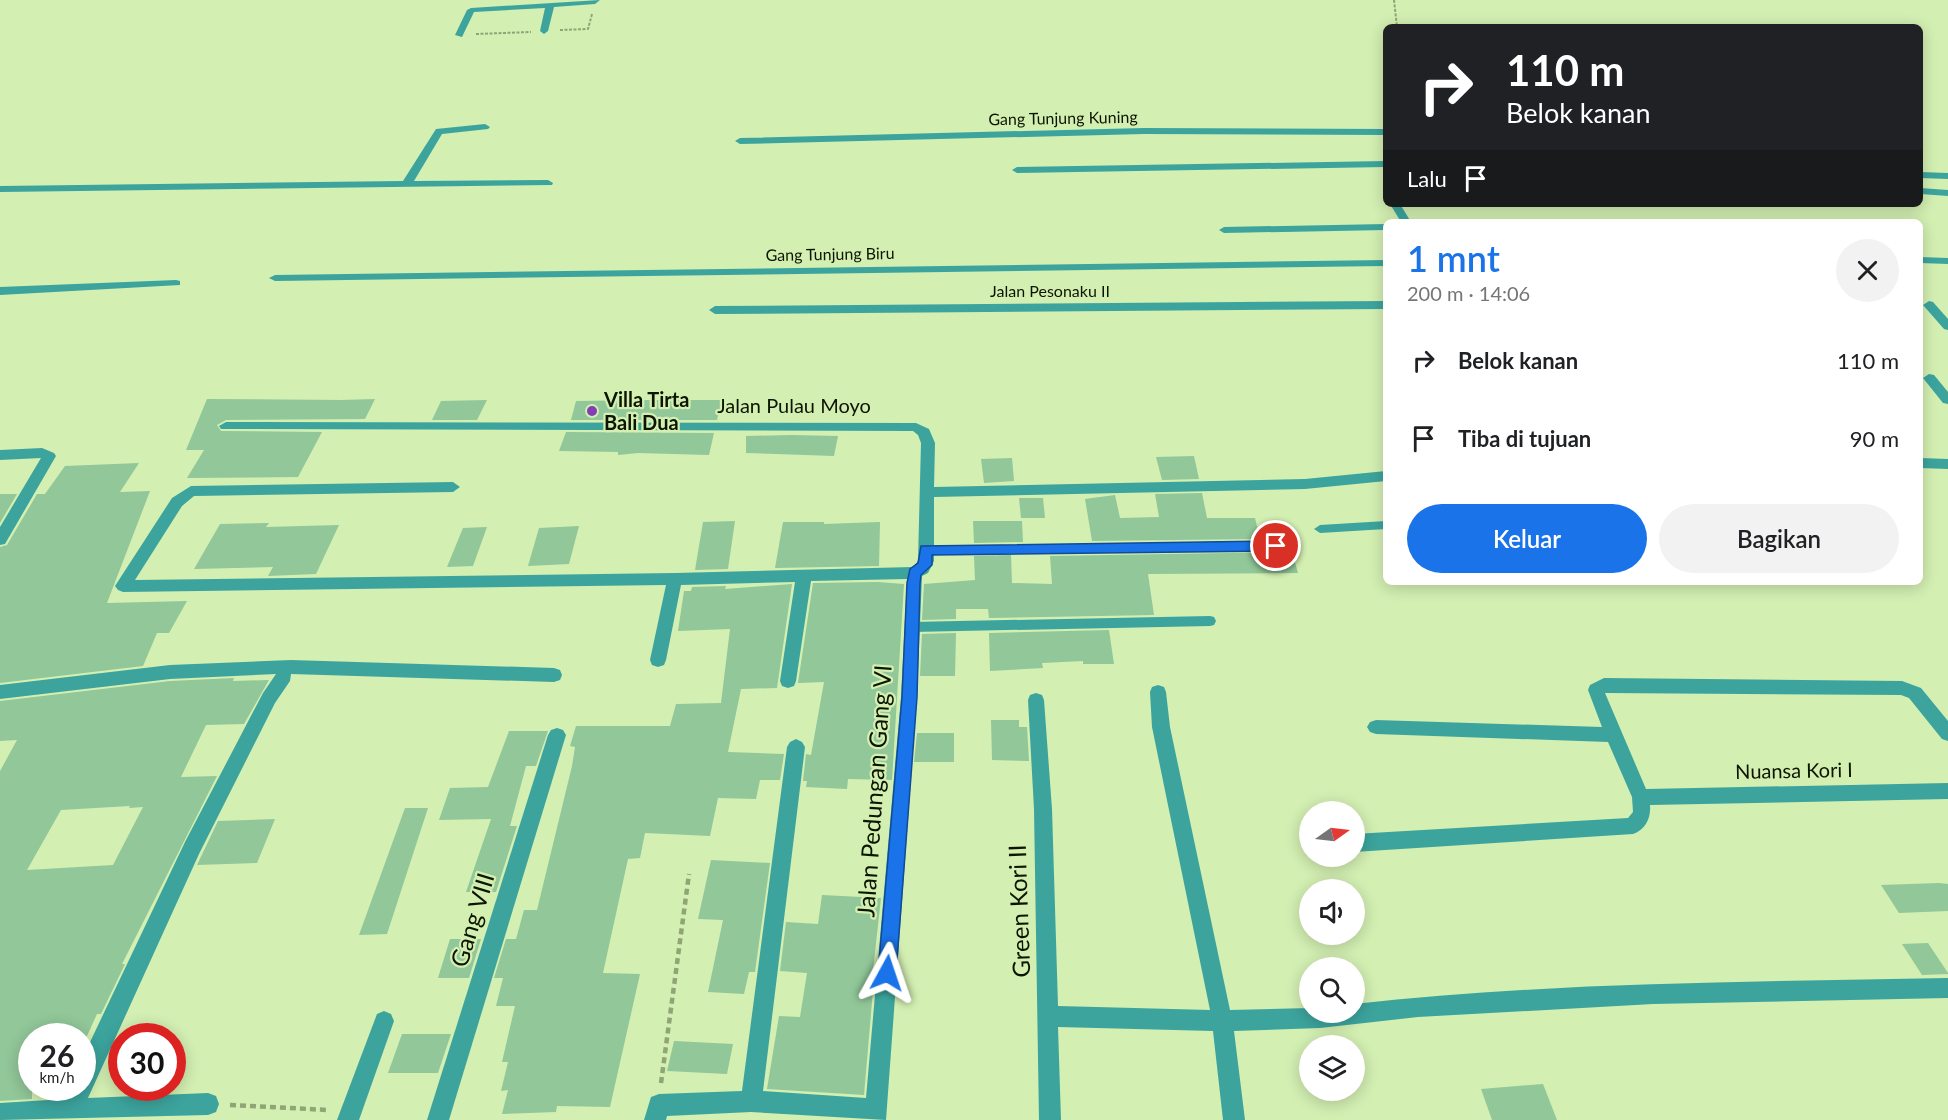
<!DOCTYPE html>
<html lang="id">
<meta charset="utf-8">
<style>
:root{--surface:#fff;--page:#f2f2f2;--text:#202124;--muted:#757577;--accent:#1a73e8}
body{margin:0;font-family:Lato,sans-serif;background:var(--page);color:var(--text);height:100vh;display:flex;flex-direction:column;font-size:22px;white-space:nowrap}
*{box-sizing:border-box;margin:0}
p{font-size:20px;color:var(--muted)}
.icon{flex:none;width:33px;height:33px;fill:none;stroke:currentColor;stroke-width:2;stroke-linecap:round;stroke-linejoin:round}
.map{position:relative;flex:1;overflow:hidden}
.sheet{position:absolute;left:1383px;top:219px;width:540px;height:366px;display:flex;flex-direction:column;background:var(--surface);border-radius:9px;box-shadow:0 3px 15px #0003}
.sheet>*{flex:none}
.guide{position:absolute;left:1383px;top:24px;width:540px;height:183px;border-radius:9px;box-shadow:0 3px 15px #0003;background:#202124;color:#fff;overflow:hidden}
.needle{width:39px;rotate:76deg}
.controls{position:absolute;left:1299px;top:801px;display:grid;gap:12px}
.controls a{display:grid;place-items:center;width:66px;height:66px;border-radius:50%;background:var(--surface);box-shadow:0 3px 15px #0003;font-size:30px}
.speed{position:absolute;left:18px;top:1023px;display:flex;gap:12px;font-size:30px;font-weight:700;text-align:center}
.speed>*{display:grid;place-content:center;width:78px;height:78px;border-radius:50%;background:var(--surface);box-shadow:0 3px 15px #0003;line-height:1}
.speed small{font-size:15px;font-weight:400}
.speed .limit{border:9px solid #d22;background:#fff;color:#111}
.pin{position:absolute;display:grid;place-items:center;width:51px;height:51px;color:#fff;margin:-26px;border:3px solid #fff;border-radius:50%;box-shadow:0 2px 6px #0007}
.me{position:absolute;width:66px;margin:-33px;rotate:5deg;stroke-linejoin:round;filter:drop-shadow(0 0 4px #0008)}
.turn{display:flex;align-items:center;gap:21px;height:126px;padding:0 24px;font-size:27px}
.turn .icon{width:78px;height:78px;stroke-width:2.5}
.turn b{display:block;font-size:42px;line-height:51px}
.then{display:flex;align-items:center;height:57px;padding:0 24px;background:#0003;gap:12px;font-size:22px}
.round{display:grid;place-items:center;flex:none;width:63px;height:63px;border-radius:32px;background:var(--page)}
.overview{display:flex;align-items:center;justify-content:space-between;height:102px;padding:0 24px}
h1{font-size:36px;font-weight:600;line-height:45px;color:var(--accent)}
.action{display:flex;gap:12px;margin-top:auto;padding:12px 24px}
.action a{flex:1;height:69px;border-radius:36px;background:var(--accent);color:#fff;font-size:24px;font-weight:600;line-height:69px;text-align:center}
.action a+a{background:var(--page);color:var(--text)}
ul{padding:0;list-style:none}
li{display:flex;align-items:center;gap:18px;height:78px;padding:0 24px}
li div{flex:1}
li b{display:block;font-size:22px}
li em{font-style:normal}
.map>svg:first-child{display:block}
</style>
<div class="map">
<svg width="1948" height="1120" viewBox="0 0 1948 1120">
<rect width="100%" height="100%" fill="#d3efb2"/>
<!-- building -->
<g fill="#91c799" fill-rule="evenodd">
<path d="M207 399 341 400 375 399 365 419 226 420 217 425 221 431 322 432 298 477 187 478 204 450H186Z"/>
<path d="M487 400 477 420H432L441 401Z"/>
<path d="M652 400H722L717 420H571L576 401Z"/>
<path d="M566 432 714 433 709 455 638 453 618 455V452L559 451Z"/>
<path d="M791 435 838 436 834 456 746 453V436Z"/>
<path d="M1194 456 1199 479 1162 480 1156 457Z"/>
<path d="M1012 458 1014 481 984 483 981 459Z"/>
<path d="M139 463 120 492 150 491 107 603 187 601 169 633H157L143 666 0 683V547L7 545 37 494H45L65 466Z"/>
<path d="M1202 493 1207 518H1255L1260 539 1092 541 1085 499 1115 495 1120 518 1159 517 1155 494Z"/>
<path d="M0 494H17L0 523Z"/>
<path d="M1019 498H1043L1045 518H1021Z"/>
<path d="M735 521 728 569 695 570 703 522Z"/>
<path d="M973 521H1022L1023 542 974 543Z"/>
<path d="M783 522H824V524L880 522 879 566 775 568Z"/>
<path d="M269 523 266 527 339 525 316 574 268 576 273 567 194 569 220 524Z"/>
<path d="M579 526 569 564 528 566 539 528Z"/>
<path d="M487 527 473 566 447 567 463 528Z"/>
<path d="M1292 552 1298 573 1148 574 1154 615 989 618 988 609H956V619L922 620 924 584 975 580 974 556 1011 555 1012 583 1052 584 1050 556Z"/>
<path d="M878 582 904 584 892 780 848 779 847 789 806 787 807 781H803L806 754 811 755 824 682 798 683 813 583Z"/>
<path d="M792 584 777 688 741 689 728 752 784 754 780 780H760L756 799 718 798 710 836 645 833 640 858 628 859 603 973 640 974 610 1107 557 1106 556 1112 502 1114 508 1090 501 1091 508 1062H502L515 1006H496L503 978H494L506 939H516L524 910H537L572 766 575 747 570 746 576 726H670L676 704 721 703 730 629 678 631 684 591H691L692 587 726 586 725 589Z"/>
<path d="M1109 630 1114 664H1083V661L1042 663 1043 668 990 671 989 633Z"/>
<path d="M956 633 955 676H920L922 634Z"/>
<path d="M234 678 233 681 269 680 244 724 206 725 181 777 217 776 122 964H125L101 1014H97L87 1036H32V1099L0 1101V771L17 740 0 741V701L170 681ZM130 806 129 808 143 807 113 865 27 870 61 810Z"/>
<path d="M991 720H1019V727H1027L1029 761 992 760Z"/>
<path d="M509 731H548L536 766H526L510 826H517L496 892H466L491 819 439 820 450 788 488 787Z"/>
<path d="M917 733H954V762H914Z"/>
<path d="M405 808H428L387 934 359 935Z"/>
<path d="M275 819 257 863 197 865 218 821Z"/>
<path d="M711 860 770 863 755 972H749L744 994 708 992 723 920 698 919Z"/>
<path d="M1939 883 1948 884V911L1899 913 1881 885Z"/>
<path d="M822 895 881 898 872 979H874L864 1095 767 1089 779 1016 800 1017 807 973 780 971 786 922 818 924Z"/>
<path d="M450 939H481L469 978H438Z"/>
<path d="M1928 943 1948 973V974L1922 975 1902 944Z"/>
<path d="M402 1034H451L438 1073H388Z"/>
<path d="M674 1041 733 1044 727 1074 667 1071Z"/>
<path d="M1543 1084 1557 1120H1492L1481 1089Z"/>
</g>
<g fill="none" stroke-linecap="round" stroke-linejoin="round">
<!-- path-far1 -->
<g stroke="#90a576" stroke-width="2" stroke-dasharray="3 1.5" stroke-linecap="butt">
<path d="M1394 0 1397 27"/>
<path d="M560 30 588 29 592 14"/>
<path d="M476 34 531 32"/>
</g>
<!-- path -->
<g stroke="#90a576" stroke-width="4.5" stroke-dasharray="6 4" stroke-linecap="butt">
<path d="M661 1083 689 874"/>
<path d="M230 1105 328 1110"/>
</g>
<!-- service -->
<g fill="#3ca49d" fill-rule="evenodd">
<path d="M1386 521V529L1320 533 1314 529 1320 525Z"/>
<path d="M1276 541 1282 545 1276 549 926 554 920 550 926 546Z"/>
<path d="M1210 616 1214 617 1216 621 1214 625 1210 626 912 632 908 631 906 627 908 623 912 622Z"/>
</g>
<!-- minor -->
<g fill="#3ca49d" fill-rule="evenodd">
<path d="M600 0 595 4 554 7 548 31 544 34 540 31 545 8 474 12 462 37 455 35 467 10 471 8Z"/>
<path d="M485 124 490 127 488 129 442 134 414 181 548 180 553 183 552 185 0 192V186L403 181 436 129Z"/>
<path d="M1144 128 1386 129V135L1144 134 740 144 735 141 740 138Z"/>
<path d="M1386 161V167L1017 173 1012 170 1017 167Z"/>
<path d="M1920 172 1948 173V179L1920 178Z"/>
<path d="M1920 188 1948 190V196L1920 194Z"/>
<path d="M1390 204H1400L1411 222H1401Z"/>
<path d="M1386 224V230L1224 233 1219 230 1224 227Z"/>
<path d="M1920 257 1948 258V264L1920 263Z"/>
<path d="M1386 260V266L275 281 269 278 275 275Z"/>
<path d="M176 280 180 281V285L0 295V287Z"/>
<path d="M1386 301V309L715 314 709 310 715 306Z"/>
<path d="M1929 301 1933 302 1948 319V330L1944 329 1923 305Z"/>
<path d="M1929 374 1934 375 1948 392V404L1943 403 1923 378Z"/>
<path d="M226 422 916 423 929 429 935 443 934 487 1305 479 1386 471V481L1305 489 934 497V561L928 573 922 576 917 697 886 1120 751 1112 667 1116 666 1120H644L651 1097 659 1094 742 1091 787 747 790 742 796 739 802 742 805 747 763 1091 866 1098 901 697 907 579 811 581 796 681 794 686 788 688 782 686 780 681 795 582 681 585 666 660 664 665 658 667 652 665 650 660 666 585 123 592 118 590 115 586 172 498 191 486 453 482 460 487 453 492 194 496 182 506 135 580 675 573 913 567 918 561 921 443 918 435 913 431 221 429 219 426Z"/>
<path d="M42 448 54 453 56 456 5 544 0 545V527L41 458 0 460V450Z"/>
<path d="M1920 458 1948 459V469L1920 468Z"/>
<path d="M291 660 554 668 560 670 562 675 560 680 554 682 291 674 290 681 275 703 199 854 88 1098 208 1093 216 1096 219 1104 216 1112 208 1115 0 1120V1103L65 1099 70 1088H82V1059L185 842 263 693 276 674 170 679 0 699V685L170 665Z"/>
<path d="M1604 678 1902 681 1921 688 1948 721V741L1942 739 1909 698 1901 695 1605 693 1646 789 1948 783V799L1650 805C1651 818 1646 829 1633 834L1354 852V834L1628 818 1633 812 1632 797 1608 742 1376 734 1370 732 1367 727 1370 722 1376 720 1602 727 1588 690 1590 685Z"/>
<path d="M1158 685 1164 687 1166 692 1170 727 1230 1010 1310 1008V1012H1354V1004C1551 982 1750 982 1948 978V998L1653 1004 1418 1017 1320 1028 1234 1031 1245 1120H1223L1213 1031 1058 1027 1061 1120H1039L1034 809 1028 700 1030 695 1036 693 1042 695 1044 700 1052 809 1058 1006 1210 1010 1152 727 1150 692 1152 687Z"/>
<path d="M557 728 563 730 566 735 449 1120H427L548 735 551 730Z"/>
<path d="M384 1011 391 1014 394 1021 359 1120H337L377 1014Z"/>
</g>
</g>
<!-- route -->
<path fill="#1a73e8" stroke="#114b97" stroke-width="1.5" d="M1276 541 1283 546 1276 551 932 555V565L921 575 920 583 917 697 896 973 894 979 887 982 881 979 878 973 902 697 907 583 910 569 918 563 921 546Z"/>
<!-- markers -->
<circle fill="#823eb2" stroke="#d3efb2" stroke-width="2" cx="592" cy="411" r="6"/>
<g text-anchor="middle" stroke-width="4.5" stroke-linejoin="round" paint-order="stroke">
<!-- far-street labels -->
<g font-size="16" fill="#0c1501" stroke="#d3efb2">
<text transform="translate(1063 118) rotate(-1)" y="6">Gang Tunjung Kuning</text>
<text transform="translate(830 254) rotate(-1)" y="6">Gang Tunjung Biru</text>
<text x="1050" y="297">Jalan Pesonaku II</text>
</g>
<!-- poi labels -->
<g font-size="20" font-weight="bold" fill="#0c1501" stroke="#d3efb2" text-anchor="start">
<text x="604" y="407">Villa Tirta<tspan x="604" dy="23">Bali Dua</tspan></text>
</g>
<!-- street labels -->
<g font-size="20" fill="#0c1501" stroke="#d3efb2">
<text x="794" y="413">Jalan Pulau Moyo</text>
<text transform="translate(1794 771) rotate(-1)" y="7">Nuansa Kori I</text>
</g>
<!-- near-street labels -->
<g font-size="24" fill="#0c1501" stroke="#d3efb2">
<text transform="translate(875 791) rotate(-86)" y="8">Jalan Pedungan Gang VI</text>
<text transform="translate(1020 911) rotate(-92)" y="8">Green Kori II</text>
<text transform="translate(473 920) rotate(-73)" y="8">Gang VIII</text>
</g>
</g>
</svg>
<div class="controls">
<a><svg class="needle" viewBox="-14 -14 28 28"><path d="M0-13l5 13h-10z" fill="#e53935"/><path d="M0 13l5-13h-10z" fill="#757577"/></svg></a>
<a><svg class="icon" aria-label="sound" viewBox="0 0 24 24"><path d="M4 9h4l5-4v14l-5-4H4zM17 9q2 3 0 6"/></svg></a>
<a><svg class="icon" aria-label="search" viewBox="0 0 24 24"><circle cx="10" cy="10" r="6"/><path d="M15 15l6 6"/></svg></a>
<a><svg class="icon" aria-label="layers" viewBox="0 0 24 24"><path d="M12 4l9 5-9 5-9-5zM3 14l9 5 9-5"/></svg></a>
</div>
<div class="speed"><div>26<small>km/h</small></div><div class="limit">30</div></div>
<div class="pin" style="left:1276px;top:546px;background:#d93025"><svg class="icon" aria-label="arrive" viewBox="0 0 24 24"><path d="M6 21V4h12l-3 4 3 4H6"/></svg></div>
<svg class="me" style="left:887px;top:973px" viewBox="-20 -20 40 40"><path d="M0-17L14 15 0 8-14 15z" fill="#1a73e8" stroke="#fff" stroke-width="4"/></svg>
<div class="guide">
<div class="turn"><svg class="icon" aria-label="right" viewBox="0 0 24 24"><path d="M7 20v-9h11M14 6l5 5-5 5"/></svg><div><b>110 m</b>Belok kanan</div></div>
<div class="then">Lalu<svg class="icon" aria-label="arrive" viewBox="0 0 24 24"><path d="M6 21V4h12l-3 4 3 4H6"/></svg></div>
</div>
<section class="sheet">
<div class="overview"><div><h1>1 mnt</h1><p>200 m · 14:06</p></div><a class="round"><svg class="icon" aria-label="close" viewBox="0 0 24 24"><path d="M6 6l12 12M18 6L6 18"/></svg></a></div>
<ul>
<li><svg class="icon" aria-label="right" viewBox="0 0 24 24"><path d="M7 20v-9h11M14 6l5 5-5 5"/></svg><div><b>Belok kanan</b></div><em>110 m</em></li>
<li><svg class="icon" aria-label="arrive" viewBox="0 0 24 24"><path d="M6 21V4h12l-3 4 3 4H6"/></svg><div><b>Tiba di tujuan</b></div><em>90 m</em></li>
</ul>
<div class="action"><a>Keluar</a><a>Bagikan</a></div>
</section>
</div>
